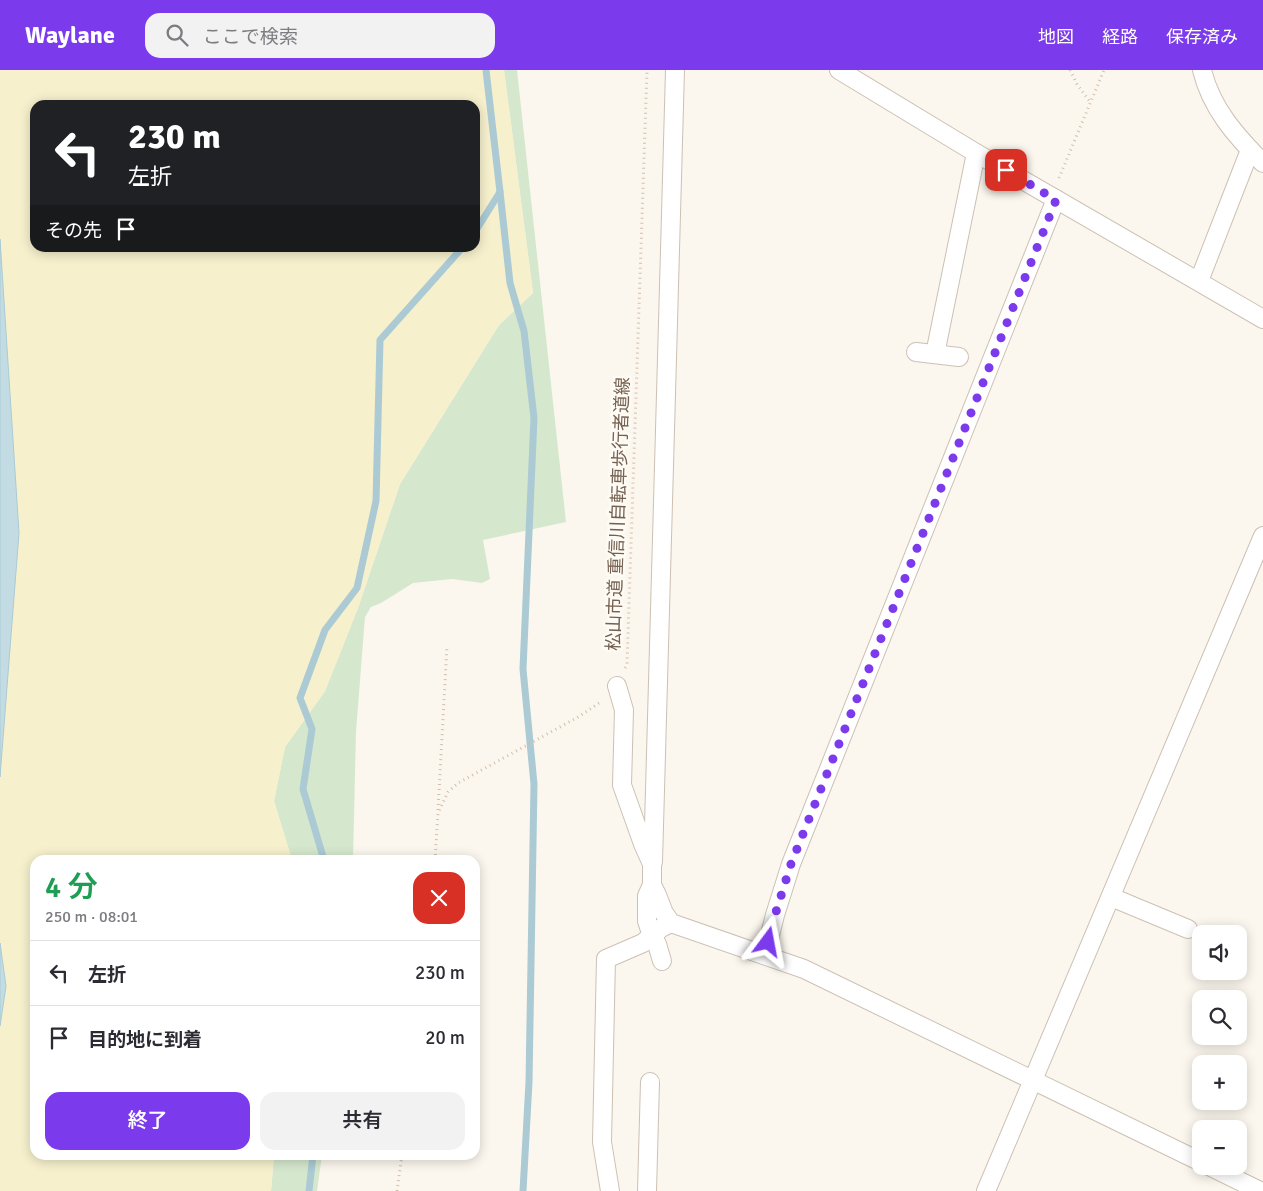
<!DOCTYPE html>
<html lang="ja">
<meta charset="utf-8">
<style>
:root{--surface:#fff;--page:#f2f2f3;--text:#2b2b33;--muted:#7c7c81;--line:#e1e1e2;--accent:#7c3aed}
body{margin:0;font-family:Signika,"Noto Sans JP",sans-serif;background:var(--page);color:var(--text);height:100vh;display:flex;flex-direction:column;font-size:19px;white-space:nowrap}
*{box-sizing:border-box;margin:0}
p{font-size:16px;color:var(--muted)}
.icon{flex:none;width:28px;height:28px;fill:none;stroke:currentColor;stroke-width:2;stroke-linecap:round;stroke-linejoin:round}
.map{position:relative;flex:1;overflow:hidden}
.panel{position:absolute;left:30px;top:785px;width:450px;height:305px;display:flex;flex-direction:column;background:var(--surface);border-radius:15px;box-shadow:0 2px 12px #0003}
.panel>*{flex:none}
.guide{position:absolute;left:30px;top:30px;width:450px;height:152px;border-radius:15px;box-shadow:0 2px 12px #0003;background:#202124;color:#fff;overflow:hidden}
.fabs{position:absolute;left:1192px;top:855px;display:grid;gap:10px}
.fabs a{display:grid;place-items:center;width:55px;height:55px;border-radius:10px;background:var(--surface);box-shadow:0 2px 12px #0003;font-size:25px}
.pin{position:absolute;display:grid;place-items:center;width:42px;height:42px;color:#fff;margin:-21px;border-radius:10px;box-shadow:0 2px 8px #0006}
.me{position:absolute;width:55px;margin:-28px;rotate:13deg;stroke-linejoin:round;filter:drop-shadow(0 0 4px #0008)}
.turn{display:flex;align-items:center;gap:18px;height:105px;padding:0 15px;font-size:22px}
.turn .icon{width:65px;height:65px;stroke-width:2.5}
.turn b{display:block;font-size:35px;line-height:42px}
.then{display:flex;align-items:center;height:48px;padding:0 15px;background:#0003;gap:10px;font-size:19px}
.round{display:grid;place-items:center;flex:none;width:52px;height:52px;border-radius:15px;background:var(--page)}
.overview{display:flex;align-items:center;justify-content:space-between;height:85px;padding:0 15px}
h1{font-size:30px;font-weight:600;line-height:38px;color:#1e9e55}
.button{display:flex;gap:10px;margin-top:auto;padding:10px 15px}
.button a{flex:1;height:58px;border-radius:15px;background:var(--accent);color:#fff;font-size:20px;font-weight:600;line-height:58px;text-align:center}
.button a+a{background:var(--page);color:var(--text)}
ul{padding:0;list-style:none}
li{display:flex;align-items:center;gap:15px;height:65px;padding:0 15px;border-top:1px solid var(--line)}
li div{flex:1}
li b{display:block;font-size:19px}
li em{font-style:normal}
header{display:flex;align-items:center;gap:30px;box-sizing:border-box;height:70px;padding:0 25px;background:var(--accent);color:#fff}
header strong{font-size:24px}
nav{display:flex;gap:28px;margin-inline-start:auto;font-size:18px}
.search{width:350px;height:45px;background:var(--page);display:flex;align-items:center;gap:12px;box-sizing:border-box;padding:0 18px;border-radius:15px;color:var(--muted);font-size:19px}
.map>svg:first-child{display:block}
</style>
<header>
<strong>Waylane</strong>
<div class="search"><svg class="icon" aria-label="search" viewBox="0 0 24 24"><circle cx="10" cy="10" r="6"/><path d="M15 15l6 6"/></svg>ここで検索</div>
<nav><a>地図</a><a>経路</a><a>保存済み</a></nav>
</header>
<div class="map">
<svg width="1263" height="1121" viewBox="0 0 1263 1121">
<rect width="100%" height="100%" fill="#fbf7ee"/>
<!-- green -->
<g fill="#d5e8cd">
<path d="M504 0H517L566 452 483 470 490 509 482 513 452 509 413 513 381 533 371 537 365 547 356 662 353 790H292L274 731 285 677 325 621 358 538 400 414 499 255 533 223Z"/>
<path d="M274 1085H322L317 1121H271Z"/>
</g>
<!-- sand -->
<path fill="#f6f0cd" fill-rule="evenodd" d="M0 0H504L533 223 499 255 400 414 358 538 325 621 285 677 274 731 292 790H35V1085H274L271 1121H0ZM35 35H475V178H35Z"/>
<!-- water -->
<g fill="#c3dce3" stroke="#abcad4">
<path d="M0 169 19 463 0 707Z"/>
<path d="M0 873 6 916 0 956Z"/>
</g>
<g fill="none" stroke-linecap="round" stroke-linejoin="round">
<!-- stream -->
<g stroke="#abcad4" stroke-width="7">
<path d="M500 122 510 213 524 261 534 348 523 599 534 714 529 1012 523 1121"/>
<path d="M475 162 500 122 486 0"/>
<path d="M324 790 303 719 312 659 300 628 325 560 357 518 376 431 380 270 462 178"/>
<path d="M309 1121 313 1085"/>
</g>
<defs>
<g id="minor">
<path d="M839 0 976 83 1263 249"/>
<path d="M1202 0C1211 38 1236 66 1263 93"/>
<path d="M1199 211 1250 80"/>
<path d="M916 282 959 287"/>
<path d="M935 284 976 83"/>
<path d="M617 616 624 640 622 715 643 774 652 794V815L657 825 664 843 671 853 804 899 1201 1092"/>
<path d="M653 792 675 0"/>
<path d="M652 815 647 826V851L652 866 657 874 662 891"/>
<path d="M1111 827 1188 859"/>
<path d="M765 885 775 845 791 794 1056 129"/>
<path d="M1209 1096 1260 1121"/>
<path d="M610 1121 602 1072 606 889 643 873 661 858 671 853"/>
<path d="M647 1121 650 1012"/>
<path d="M986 1121 1263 466"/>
</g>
</defs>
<!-- minor casing -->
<use href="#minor" stroke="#cdc0b4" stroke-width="20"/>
<!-- path -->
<g stroke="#d3beab" stroke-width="3" stroke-dasharray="1 4" stroke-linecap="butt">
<path d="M1070 0 1077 14 1090 32"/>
<path d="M1059 108 1104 0"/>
<path d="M625 598 627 594 647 0"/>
<path d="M438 740 447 576"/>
<path d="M435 790 438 743 448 722 458 713 580 646 602 631"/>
<path d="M397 1121 402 1085"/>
</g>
<!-- minor -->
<use href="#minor" stroke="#fff" stroke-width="18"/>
</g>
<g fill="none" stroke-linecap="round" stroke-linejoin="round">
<!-- route -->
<path stroke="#7c3aed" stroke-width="9" stroke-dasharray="0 16.2" d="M768 872 775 845 791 794 1056 130 1006 100"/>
</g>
<g text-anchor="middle" stroke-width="5" stroke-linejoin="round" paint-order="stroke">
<!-- street labels -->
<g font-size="18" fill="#756152" stroke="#fefbf4">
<text transform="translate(618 444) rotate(-88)" y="6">松山市道 重信川自転車歩行者道線</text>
</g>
</g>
</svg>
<div class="fabs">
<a><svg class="icon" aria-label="sound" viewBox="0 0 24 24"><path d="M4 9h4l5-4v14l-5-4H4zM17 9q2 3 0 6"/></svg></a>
<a><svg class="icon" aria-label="search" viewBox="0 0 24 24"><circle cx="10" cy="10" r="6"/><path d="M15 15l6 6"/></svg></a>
<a>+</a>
<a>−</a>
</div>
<div class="pin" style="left:1006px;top:100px;background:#d93025"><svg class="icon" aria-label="arrive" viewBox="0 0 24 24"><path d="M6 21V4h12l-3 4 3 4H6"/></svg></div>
<svg class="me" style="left:768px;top:872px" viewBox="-20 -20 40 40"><path d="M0-17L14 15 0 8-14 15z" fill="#7c3aed" stroke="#fff" stroke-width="4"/></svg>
<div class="guide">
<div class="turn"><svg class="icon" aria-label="left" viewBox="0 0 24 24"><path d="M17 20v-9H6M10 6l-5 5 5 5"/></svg><div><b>230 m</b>左折</div></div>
<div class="then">その先<svg class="icon" aria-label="arrive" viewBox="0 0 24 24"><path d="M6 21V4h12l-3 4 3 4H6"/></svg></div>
</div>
<section class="panel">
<div class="overview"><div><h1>4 分</h1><p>250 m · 08:01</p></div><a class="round" style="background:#d93025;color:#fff"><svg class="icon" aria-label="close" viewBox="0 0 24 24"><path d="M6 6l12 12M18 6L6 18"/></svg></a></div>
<ul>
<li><svg class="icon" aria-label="left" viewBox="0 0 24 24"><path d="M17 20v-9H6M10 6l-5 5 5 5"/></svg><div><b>左折</b></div><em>230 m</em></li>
<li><svg class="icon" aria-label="arrive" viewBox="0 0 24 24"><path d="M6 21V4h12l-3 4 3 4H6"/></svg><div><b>目的地に到着</b></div><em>20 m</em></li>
</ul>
<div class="button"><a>終了</a><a>共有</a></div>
</section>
</div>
